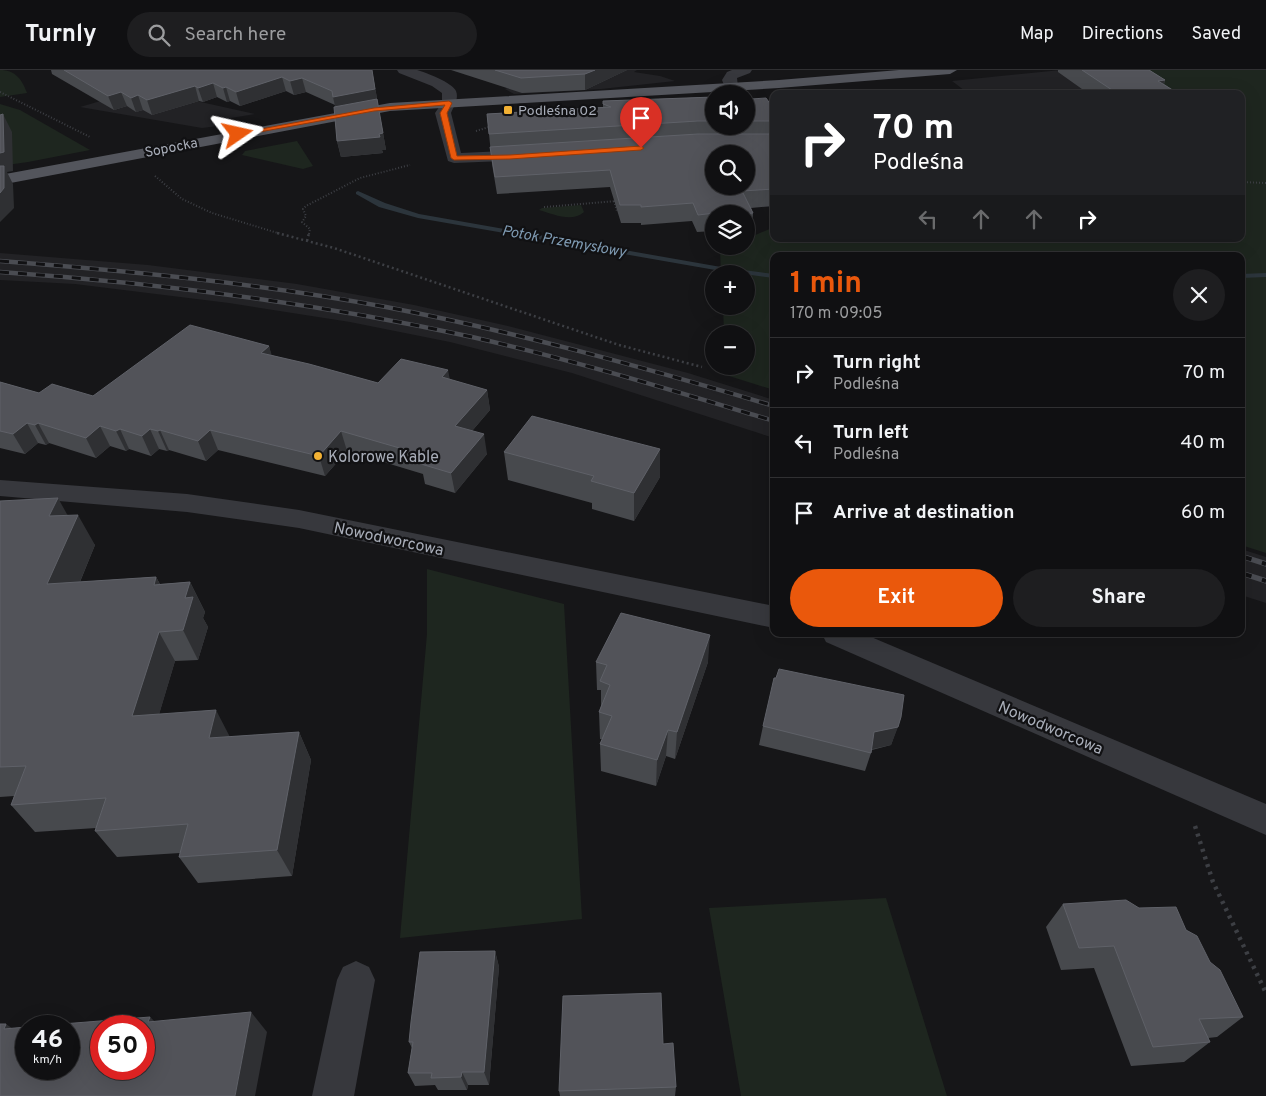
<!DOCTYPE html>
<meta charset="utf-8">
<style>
:root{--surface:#101012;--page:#1e1e20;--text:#f1f3f6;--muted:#9c9d9f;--line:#303032;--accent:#ea580c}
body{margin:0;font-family:Overpass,sans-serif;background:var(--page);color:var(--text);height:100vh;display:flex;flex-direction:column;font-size:19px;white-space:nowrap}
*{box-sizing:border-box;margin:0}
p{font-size:16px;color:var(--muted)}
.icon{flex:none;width:28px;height:28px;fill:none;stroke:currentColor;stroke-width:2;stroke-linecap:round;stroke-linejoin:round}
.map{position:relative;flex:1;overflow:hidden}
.details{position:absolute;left:770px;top:182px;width:475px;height:385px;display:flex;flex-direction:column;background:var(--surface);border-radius:10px;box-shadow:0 5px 20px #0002,0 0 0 1px var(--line)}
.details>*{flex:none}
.top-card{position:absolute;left:770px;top:20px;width:475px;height:152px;border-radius:10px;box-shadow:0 5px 20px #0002,0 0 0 1px var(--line);background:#202124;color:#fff;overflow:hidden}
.controls{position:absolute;left:705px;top:15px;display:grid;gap:10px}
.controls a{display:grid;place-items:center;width:50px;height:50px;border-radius:50%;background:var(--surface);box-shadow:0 5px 20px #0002,0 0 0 1px var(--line);font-size:25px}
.speed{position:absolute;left:15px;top:945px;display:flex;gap:10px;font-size:25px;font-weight:700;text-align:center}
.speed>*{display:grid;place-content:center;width:65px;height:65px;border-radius:50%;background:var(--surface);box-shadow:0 5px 20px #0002,0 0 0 1px var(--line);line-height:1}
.speed small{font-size:12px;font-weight:400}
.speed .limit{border:8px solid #d22;background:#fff;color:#111}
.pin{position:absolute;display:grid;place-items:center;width:42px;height:42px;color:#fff;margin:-51px -21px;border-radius:50% 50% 50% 0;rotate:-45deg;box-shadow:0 0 5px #0007}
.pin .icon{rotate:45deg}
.me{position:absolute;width:55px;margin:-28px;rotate:79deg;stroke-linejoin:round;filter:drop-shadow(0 0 4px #0008)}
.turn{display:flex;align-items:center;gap:18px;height:105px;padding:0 20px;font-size:22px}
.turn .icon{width:65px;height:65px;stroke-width:2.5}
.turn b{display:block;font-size:35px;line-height:42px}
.lanes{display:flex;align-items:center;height:48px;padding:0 20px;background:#0003;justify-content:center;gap:25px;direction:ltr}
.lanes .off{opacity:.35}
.round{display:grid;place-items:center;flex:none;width:52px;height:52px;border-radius:26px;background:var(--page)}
.overview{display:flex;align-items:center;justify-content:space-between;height:85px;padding:0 20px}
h1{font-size:30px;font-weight:700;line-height:38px;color:var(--accent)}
.primary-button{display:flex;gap:10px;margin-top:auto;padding:10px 20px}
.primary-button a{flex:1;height:58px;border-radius:30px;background:var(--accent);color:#fff;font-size:20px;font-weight:700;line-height:58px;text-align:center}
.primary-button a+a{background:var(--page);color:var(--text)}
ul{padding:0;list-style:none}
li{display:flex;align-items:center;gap:15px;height:70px;padding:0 20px;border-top:1px solid var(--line)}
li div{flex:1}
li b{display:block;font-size:19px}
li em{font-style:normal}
header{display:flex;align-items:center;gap:30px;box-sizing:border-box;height:70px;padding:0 25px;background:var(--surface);border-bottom:1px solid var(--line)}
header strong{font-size:24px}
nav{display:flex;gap:28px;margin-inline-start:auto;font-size:18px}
.search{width:350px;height:45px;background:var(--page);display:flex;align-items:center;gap:12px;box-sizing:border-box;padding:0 18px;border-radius:28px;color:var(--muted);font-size:19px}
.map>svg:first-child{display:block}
</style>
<header>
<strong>Turnly</strong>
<div class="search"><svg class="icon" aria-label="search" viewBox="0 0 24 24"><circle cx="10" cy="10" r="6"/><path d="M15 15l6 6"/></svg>Search here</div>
<nav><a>Map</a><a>Directions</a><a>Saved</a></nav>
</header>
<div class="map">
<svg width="1266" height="1026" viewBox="0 0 1266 1026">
<rect width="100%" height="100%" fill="#161618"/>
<!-- built -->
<g fill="#222225">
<path d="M549 0H637L634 2 660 6 675 11 601 19 514 24 505 19Z"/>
<path d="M1061 0 1166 24H969L952 11Z"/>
<path d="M142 19 255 44 231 48 234 54 202 58 80 37Z"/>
<path d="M0 183 148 195 297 214 414 235 508 256 688 303 774 330V368L572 303 450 272 350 252 229 233 75 214 0 210Z"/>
<path d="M1241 479 1266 487V533L1241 525Z"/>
</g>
<!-- green -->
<g fill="#1e261f">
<path d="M0 0C16 0 22 10 27 23L0 27Z"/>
<path d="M1129 0H1266V483L1241 475V186H774V320L726 305V296H746V264H724L723 236H746V204H721L720 180 728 176H746V169L774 157V169H1241V24H1166Z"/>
<path d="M0 34 20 40 90 80 28 92 0 96Z"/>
<path d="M297 71 313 96 303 99 242 85 245 81Z"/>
<path d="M581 135 584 142C572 153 553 144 539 140L542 138Z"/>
<path d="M427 499 564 534 582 849 400 868 427 564Z"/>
<path d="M886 828 947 1026H741L709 838Z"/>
</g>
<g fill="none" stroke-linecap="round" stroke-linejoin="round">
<!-- stream -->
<g fill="#2c353c" fill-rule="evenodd">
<path d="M358 121 385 133 419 144 721 197 774 204V208L721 201 418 148 379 137 356 124V122Z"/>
<path d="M1266 203V207L1241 208V204Z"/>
</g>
<!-- path-far2 -->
<g stroke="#3d3f44" stroke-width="2" stroke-dasharray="1 2" stroke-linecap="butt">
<path d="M0 22 90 67"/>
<path d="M476 61 489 57"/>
<path d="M155 106 182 129 212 143 281 164"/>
<path d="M1241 112 1266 113"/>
<path d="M614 131 617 141"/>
<path d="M544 137 616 131"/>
<path d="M309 164 310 159 302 152 306 146 303 139 306 136 360 108 410 95"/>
</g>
<!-- path-far1 -->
<g stroke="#3d3f44" stroke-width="2.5" stroke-dasharray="2 3" stroke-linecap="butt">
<path d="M277 163 334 178 619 275 702 297"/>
<path d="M307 171 309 163"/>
</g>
<!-- path -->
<path stroke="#3d3f44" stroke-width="4.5" stroke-dasharray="3 5" stroke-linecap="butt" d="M1195 756 1213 812 1266 923"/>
<!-- minor -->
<g fill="#37383d" fill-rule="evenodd">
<path d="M397 0C403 0 411 0 417 0 425 2 453 13 456 21 459 29 454 36 451 43L461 83 530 80 536 82 538 85 536 88 530 90 454 93 448 91 435 43 442 33V23L432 16 399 3Z"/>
<path d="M732 0H752L750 3 737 8 738 17 736 20H726L722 10 727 2Z"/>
<path d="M0 410 187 424 299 440 774 536V558L299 458 187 442 0 426Z"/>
<path d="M822 564H864L1266 734V765L826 572Z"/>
<path d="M356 891 369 897 375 910 354 1026H312L337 910 343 897Z"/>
</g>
<!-- major -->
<path fill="#53555c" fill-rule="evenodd" d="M899 0H957L950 4 779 18 390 41 0 115V105L390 33 779 10Z"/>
<defs>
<g id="rail-far1">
<path d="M0 191C129 201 258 213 386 237 517 262 646 298 774 336"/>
<path d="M0 202C158 213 317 233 472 267 574 290 674 321 774 351"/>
</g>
<g id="rail">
<path d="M1241 486 1266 494"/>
<path d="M1241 503 1266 511"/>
</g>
</defs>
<!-- rail-far1 casing -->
<use href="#rail-far1" stroke="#4a4c52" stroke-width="4.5"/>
<!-- rail casing -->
<use href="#rail" stroke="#4a4c52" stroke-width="5.5"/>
<!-- rail-far1 -->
<use href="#rail-far1" stroke="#111113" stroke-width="3" stroke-dasharray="9" stroke-linecap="butt"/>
<!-- rail -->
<use href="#rail" stroke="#111113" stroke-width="4" stroke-dasharray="11" stroke-linecap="butt"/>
</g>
<!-- wall -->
<g fill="#47494d">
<path d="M51 0H372L386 80H382L383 83 341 87 337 71 335 35 306 22 294 25 286 21 240 36 230 31 227 32 217 27 203 32 199 31 152 45 143 40 136 42 127 36 114 40 52 4Z"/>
<path d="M451 0H627L585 20 522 23Z"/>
<path d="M1058 0H1149L1165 10 1164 14 1179 24H1089L1058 2Z"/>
<path d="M714 27V56H746V27L774 39V136L751 138 753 143 752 160 746 161V144H714V161L697 162 692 151 641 155V153H621L610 117 497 124 492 94 487 44 603 37V31Z"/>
<path d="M269 276 271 285 378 313 450 310 487 320 490 340 472 361 487 384 455 423 425 414 423 404 347 381 325 406 218 380 206 391 169 380 167 381 159 379 151 386 129 379 126 381 110 376 96 388 49 373 46 375 38 373 25 384 0 378V312L39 323 93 326Z"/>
<path d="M660 379V407L634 451 592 439V433L508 410 504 382Z"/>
<path d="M0 431 68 445 95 475 80 512 156 507 160 514 190 512 205 542 203 548 208 557 198 590 175 591 159 644 230 667 299 662 311 690 292 806 198 813 179 787 180 783 117 787 95 761 96 758 35 762 11 735 14 726 0 727Z"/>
<path d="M596 592H708L675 689 666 686 656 716 601 701 600 674 602 669H600L599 642 601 636V620H597Z"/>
<path d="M901 647 891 675 872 680 865 701 759 675 763 656Z"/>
<path d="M1063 834 1139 838 1186 860 1210 892 1243 947 1217 967 1208 968 1210 972 1184 992 1131 996 1094 898 1061 900 1046 857Z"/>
<path d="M495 881 499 897 489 1015H468L467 1020H438L435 1015 415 1016 408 1003 412 978 409 972Z"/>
<path d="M663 974 676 1017 675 1026H560L559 1021Z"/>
</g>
<!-- shaded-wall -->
<g fill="#2f3033">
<path d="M372 0 386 80H382L383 83 341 87 337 71 336 41 333 27Z"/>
<path d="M595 0H627L585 20V4Z"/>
<path d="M282 7 286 21 240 36 236 22Z"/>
<path d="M302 8 306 22 294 25 290 11Z"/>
<path d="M1165 10 1160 24 1158 11Z"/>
<path d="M213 13 217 27 203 32 198 18Z"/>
<path d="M195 16 199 31 152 45 147 30Z"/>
<path d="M226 17 230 31 227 32 223 18Z"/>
<path d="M121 22 127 36 114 40 108 26Z"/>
<path d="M138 25 143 40 136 42 131 28Z"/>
<path d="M3 44 12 62 13 101 7 102 13 114 14 138 0 152V83Z"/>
<path d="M269 276 275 296 261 283Z"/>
<path d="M448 300 452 320 442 307Z"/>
<path d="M487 320 490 340 459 376 455 356Z"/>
<path d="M27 353 38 373 25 384 13 364Z"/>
<path d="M38 353 49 373 46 375 35 355Z"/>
<path d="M100 356 110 376 96 388 86 368Z"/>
<path d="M120 359 129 379 126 381 116 361Z"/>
<path d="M150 359 159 379 151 386 142 366Z"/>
<path d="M160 360 169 380 167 381 158 361Z"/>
<path d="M210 360 218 380 206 391 198 371Z"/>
<path d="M341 361 347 381 325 406 319 386Z"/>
<path d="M484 364 487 384 455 423 451 403Z"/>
<path d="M660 379V407L634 451V423Z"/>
<path d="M58 428 73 455 78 445 95 475 67 543 47 514 49 446Z"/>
<path d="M156 507 172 537 154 515Z"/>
<path d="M190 512 205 542 203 548 208 557 198 590 183 560 185 528Z"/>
<path d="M159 562 175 591 150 675 132 646Z"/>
<path d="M710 565 708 592 675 689 677 662Z"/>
<path d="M216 640 231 669 209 668Z"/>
<path d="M898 657 891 675 868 680 874 662Z"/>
<path d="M668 660 666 686 656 716 657 690Z"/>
<path d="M299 662 311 690 292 806 277 780Z"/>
<path d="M495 881 499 897 489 1015 484 1002Z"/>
<path d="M251 942 267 962 255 1026H235Z"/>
<path d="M150 947 170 966 148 952Z"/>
<path d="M6 954 26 968 4 959Z"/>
<path d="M462 1002 468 1015 467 1020 461 1007Z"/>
</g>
<!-- building -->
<g fill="#525359" stroke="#5f6168" fill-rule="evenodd">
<path d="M64 0H372L375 19 333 27 332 21 302 8 290 11 282 7 236 22 226 17 223 18 213 13 198 18 195 16 147 30 138 25 131 28 121 22 108 26Z"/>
<path d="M495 0H595L585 4 521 8Z"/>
<path d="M1082 0H1149L1165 10 1158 11 1179 24H1118Z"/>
<path d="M714 27V51H698L489 64 487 44 611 37 603 34V31Z"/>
<path d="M746 27H750L751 29 766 28 774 39V51H746Z"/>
<path d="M377 29 383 63 379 64 380 67 337 71 334 37Z"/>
<path d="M3 44 4 82 0 83V45Z"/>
<path d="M698 64H774V119L742 121 753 143 742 144 715 143 698 145 693 133 641 137V135H620L610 100 495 107 490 77ZM714 84H746V116H714Z"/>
<path d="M0 96H4V118L0 123Z"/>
<path d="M190 255 269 276 261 283 309 294 378 313 401 289 448 300 442 307 487 320 455 356 484 364 451 403 421 394 427 386 341 361 319 386 210 360 198 371 160 360 158 361 150 359 142 366 120 359 116 361 100 356 86 368 38 353 35 355 27 353 13 364 0 361V312L39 323 52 314 93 326Z"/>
<path d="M532 346 660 379 634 423 591 411 594 406 504 382Z"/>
<path d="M58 428 49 446 78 445 47 514 156 507 154 515 190 512 185 528 193 527 183 560 159 562 132 646 216 640 209 668 299 662 277 780 179 787 188 754 95 761 106 728 11 735 26 696 0 697V431Z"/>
<path d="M621 543 710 565 677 662 668 660 657 690 600 674 612 646 599 642 610 615 600 611 607 595 596 592Z"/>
<path d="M779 599 904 625 901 647 898 657 874 662 871 683 763 656 774 608H776Z"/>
<path d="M1126 830 1139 838 1176 837 1186 860 1197 866 1210 892 1220 900 1243 947 1199 949 1210 972 1153 977 1114 876 1079 878 1063 834Z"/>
<path d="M495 881 484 1002H462L461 1007 431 1008 432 1003H408L413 972H409L411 952 420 882Z"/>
<path d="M661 923 663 974 673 973 676 1017 559 1021 563 926Z"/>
<path d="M251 942 235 1026H0V954H6L4 959 26 957V999H69V956H37L150 947 148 952ZM101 956H144V999H101Z"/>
</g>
<!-- route -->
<path fill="#ea580c" stroke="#983908" d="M449 31 452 33 447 43 457 86 510 85 641 76 644 78 641 80 510 89 454 90 451 88 440 43 445 35 374 41 238 66 234 64 374 38Z"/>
<!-- markers -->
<g fill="#f2b134" stroke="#111113" stroke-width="2">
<rect x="503" y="35" width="10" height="10" rx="2.5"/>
<circle cx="318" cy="386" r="5"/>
</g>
<g text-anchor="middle" stroke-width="4.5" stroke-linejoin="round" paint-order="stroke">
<!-- far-poi labels -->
<g font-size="14" fill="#a8adb8" stroke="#111113" text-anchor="start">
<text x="518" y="45">Podleśna 02</text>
</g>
<!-- far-street labels -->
<g font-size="14" fill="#a8adb8" stroke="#111113">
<text transform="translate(171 77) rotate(-11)" y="5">Sopocka</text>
</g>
<!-- far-water labels -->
<g font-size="15" font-style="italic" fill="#7f9bb3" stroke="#111113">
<text transform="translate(564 171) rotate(10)" y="5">Potok Przemysłowy</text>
</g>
<!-- poi labels -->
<g font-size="16" fill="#a8adb8" stroke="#111113" text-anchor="start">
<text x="328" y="392">Kolorowe Kable</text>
</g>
<!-- street labels -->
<g font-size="16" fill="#a8adb8" stroke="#111113">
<text transform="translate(389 468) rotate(12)" y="6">Nowodworcowa</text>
<text transform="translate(1051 657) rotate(23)" y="6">Nowodworcowa</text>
</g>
</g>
</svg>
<div class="controls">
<a><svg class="icon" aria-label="sound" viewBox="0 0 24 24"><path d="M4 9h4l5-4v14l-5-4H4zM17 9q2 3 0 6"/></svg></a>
<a><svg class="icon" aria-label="search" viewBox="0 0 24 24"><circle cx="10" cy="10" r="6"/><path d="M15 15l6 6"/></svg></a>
<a><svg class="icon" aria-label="layers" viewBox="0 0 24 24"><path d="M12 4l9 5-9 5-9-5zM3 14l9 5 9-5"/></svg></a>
<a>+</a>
<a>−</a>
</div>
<div class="speed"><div>46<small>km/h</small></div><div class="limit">50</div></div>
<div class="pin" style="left:641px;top:78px;background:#d93025"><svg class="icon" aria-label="arrive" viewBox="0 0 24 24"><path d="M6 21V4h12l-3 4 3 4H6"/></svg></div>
<svg class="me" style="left:238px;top:64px" viewBox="-20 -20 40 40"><path d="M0-17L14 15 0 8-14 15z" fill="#ea580c" stroke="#fff" stroke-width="4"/></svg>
<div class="top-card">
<div class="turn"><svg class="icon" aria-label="right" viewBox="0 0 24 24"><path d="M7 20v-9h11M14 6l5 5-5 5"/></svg><div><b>70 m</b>Podleśna</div></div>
<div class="lanes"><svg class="icon off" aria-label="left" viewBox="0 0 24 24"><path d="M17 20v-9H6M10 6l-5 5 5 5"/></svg><svg class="icon off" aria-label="ahead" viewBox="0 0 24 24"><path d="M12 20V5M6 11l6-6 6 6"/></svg><svg class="icon off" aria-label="ahead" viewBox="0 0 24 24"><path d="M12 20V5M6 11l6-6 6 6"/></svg><svg class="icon" aria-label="right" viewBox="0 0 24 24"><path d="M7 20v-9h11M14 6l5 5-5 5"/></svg></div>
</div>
<section class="details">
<div class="overview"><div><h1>1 min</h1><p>170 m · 09:05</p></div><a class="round"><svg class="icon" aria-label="close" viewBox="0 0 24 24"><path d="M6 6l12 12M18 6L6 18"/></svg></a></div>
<ul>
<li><svg class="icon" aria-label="right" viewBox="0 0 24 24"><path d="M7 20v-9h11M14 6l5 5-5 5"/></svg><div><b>Turn right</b><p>Podleśna</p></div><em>70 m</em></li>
<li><svg class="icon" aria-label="left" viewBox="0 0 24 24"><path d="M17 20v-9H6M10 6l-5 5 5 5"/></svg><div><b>Turn left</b><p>Podleśna</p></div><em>40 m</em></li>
<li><svg class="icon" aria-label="arrive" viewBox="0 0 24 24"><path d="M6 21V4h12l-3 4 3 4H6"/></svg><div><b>Arrive at destination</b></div><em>60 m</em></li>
</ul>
<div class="primary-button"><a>Exit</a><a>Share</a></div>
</section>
</div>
